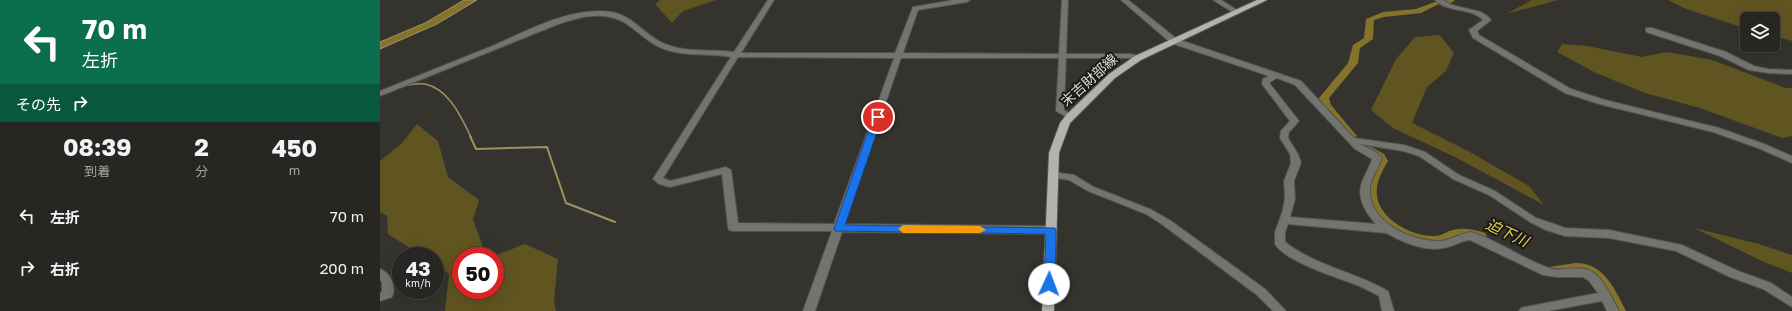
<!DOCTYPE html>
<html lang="ja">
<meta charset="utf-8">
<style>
:root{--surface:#272622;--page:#33322f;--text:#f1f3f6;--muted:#a4a5a5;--line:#434340}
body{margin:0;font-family:"Golos Text","Noto Sans JP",sans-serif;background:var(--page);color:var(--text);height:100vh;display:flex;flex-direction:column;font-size:15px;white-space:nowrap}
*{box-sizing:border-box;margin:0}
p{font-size:13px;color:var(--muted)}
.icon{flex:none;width:22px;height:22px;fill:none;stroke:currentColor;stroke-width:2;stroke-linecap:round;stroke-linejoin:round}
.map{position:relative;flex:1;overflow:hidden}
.panel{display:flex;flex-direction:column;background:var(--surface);width:380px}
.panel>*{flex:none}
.top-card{background:#0b6e4f;color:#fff;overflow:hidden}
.tools{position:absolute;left:1360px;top:12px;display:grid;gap:8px}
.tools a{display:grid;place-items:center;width:40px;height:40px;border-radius:6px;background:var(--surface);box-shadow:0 4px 16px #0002,0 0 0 1px var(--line);font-size:20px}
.speed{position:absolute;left:12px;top:247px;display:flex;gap:8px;font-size:20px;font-weight:700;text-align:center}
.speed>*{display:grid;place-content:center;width:52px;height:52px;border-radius:50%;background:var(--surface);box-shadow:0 4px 16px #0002,0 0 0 1px var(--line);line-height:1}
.speed small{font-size:10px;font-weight:400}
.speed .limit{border:6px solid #d22;background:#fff;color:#111}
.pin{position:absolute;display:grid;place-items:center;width:34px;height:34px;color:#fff;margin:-17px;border:2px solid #fff;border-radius:50%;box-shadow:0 1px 4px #0007}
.me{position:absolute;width:44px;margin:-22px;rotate:2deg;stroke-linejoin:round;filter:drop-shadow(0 0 3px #0008)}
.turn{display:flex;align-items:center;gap:14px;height:84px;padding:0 16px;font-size:18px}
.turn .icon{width:52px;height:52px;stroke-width:2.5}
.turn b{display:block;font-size:28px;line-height:34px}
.then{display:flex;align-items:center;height:38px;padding:0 16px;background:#0003;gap:8px;font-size:15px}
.eta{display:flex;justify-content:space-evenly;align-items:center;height:68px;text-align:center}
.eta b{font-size:24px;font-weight:700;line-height:28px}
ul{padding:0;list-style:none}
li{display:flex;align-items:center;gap:12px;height:52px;padding:0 16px}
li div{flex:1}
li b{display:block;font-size:15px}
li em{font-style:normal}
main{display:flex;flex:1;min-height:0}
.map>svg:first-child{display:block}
</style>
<main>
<section class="panel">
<div class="top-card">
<div class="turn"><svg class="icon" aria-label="left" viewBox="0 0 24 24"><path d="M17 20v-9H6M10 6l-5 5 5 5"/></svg><div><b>70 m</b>左折</div></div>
<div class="then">その先<svg class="icon" aria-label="right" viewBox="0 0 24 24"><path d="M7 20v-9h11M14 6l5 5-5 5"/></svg></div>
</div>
<div class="eta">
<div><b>08:39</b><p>到着</p></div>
<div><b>2</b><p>分</p></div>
<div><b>450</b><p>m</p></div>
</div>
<ul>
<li><svg class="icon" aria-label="left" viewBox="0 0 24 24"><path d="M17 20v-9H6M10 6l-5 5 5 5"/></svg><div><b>左折</b></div><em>70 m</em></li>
<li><svg class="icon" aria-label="right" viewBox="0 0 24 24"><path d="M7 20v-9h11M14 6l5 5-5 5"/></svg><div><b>右折</b></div><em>200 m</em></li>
</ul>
</section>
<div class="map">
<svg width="1412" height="311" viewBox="0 0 1412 311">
<rect width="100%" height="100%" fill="#34332e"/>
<!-- green -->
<g fill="#605420">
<path d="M280 0H336L303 11 292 23 275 4Z"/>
<path d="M1152 0H1178L1126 14Z"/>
<path d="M1288 0H1412V41L1393 36V19H1367V29L1306 9Z"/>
<path d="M1060 35 1074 53 1066 71 1047 87 1032 123 1088 151 1149 186 1164 205 1077 158 1013 128 991 110 1016 59 1035 37Z"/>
<path d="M1182 44 1207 46 1262 57 1287 52 1332 60 1406 88H1412V136L1402 138 1320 108 1265 93 1216 73 1177 52Z"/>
<path d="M37 124 58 141 68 177 99 200 93 219 106 256H81V290H115L114 256 145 244 178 259 174 301 176 311H65L69 274 55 264V256H42L8 234 7 216 0 212V161L22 143Z"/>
<path d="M1314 228 1379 244 1412 255V273L1382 261Z"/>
</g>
<!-- water -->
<path fill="#84732a" stroke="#9f935f" d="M84 0H97L57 24 0 49V42L45 23Z"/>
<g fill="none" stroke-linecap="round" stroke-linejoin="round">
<!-- stream-far1 -->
<path stroke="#9f935f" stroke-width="1.5" d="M23 86C30 85 38 83 45 84 69 89 81 117 91 137"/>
<!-- stream -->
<path stroke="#9f935f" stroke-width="2" d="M90 136 96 149 167 147 186 203 235 222"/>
<!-- river -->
<g fill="#84732a" fill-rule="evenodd">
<path d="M1060 0H1075L1071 3H1061L1041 13 1004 17 994 20 993 39 980 48 978 63 949 98 951 105 977 136 972 139 968 138 942 108 939 98 968 63 973 45 984 38 986 19 1003 12 1036 9Z"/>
<path d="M981 141 1004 154 1008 161C1002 171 995 184 997 196 1000 220 1033 237 1055 236 1060 236 1065 233 1069 231 1082 227 1093 229 1105 233L1107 236 1105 239C1097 242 1090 237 1081 237 1072 238 1065 245 1055 245 1028 247 989 226 985 196 984 184 991 171 996 161L977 146 976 144Z"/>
<path d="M1195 263C1223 262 1235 289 1246 311H1232C1223 296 1216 271 1195 273 1186 273 1178 276 1169 273L1168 270 1169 267Z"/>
</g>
<defs>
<g id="minor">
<path d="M388 0H394L361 53H515L533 7 574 0H590L587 2 538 10 523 53 679 54 682 0H688L686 54H750L761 56 762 58 758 60 750 58H686L684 110 694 116 690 119 676 111 679 58H521L464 224 671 226 675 227 676 230 675 233 671 234 462 232 435 311H423L452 231H353L349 230 348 227 342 174 290 187 279 184 273 179 351 57C330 53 308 57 287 50 273 46 263 36 251 27 229 9 201 16 176 25L0 96V91C37 76 73 62 110 47 145 32 191 6 231 12 253 15 265 36 285 44 307 53 331 49 354 52ZM358 57 514 58 454 224 358 223 351 170 346 167 290 181 283 178Z"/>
<path d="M741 0H748L797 39 921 81 974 138 1024 145 1045 152 1079 175 1115 191 1156 218 1174 224 1185 228 1229 230 1302 245 1358 271 1391 283 1412 297V307L1383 289 1350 277 1296 251 1229 238 1185 236 1166 230 1150 222 1109 195 1073 179 1039 156 1023 151 980 144 996 152 1002 158C999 169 990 178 990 189 988 222 1031 241 1059 241 1070 241 1080 233 1091 232 1118 240 1142 259 1169 268 1183 273 1200 263 1214 273 1225 281 1232 299 1239 311H1227L1222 301 1168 311H1139L1141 308 1145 307 1218 293 1209 281 1203 277H1177L1163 275 1090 240C1080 241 1073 247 1063 248 1044 252 1023 242 1006 233L908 224 905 232V242C936 266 975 272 1008 291L1014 311H1002L999 296C991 292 983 287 974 284 954 276 906 262 895 244V232L902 213 905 199 904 181 911 163 910 154 900 138 901 131 910 121 882 84 883 79 889 76 791 43ZM897 78 915 85 975 149 992 159C990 167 985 174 982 182 976 198 986 213 996 224L910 217 915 199 914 181 921 163 918 154 908 138 909 132 919 121 890 84V82Z"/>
<path d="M833 0H841L860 12 858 13H854Z"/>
<path d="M1055 0H1063L1072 5 1101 12 1106 15 1111 20 1097 31 1099 35 1191 89 1225 100 1339 128 1384 144 1412 156V163L1378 148 1333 132 1219 104 1185 93 1093 38 1089 30 1103 20C1091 7 1067 13 1055 0Z"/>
<path d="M1266 28H1272L1346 52 1374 66 1388 69 1412 70V74L1388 73 1369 70 1340 56 1266 32Z"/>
<path d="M673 172 694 175 714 187 772 210 791 221 885 289 906 311H893L877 295 783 225 766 214 708 191 689 180 670 177 668 175 670 173Z"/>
<path d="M0 269C10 272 17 287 12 297L0 301V293L2 292V282L0 280Z"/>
</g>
<path id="major" d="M877 0H887L761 60 735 78 690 123 679 153 674 311H662L669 153 680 123 687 114 729 74 755 56Z"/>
</defs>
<!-- minor casing -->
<use href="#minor" stroke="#53524d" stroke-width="2"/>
<!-- major casing -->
<use href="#major" stroke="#53524d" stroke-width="2"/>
<!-- minor -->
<use href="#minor" fill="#737370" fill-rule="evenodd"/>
<!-- major -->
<use href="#major" fill="#b3b2ad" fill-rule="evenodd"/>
</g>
<!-- route -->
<path fill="#1a73e8" stroke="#114b97" d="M498 114 502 117 465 225 675 228 676 230 675 284 673 287 669 288 664 284 666 234 455 231 454 229 493 117Z"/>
<!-- slow -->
<path fill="#f59e0b" d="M523 225 600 226 606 230 600 233H523L518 229Z"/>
<g text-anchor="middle" stroke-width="4" stroke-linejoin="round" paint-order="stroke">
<!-- street labels -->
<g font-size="14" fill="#dfdedb" stroke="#1b1a18">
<text transform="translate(709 80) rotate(-42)" y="5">末吉財部線</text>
</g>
<!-- water labels -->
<g font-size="15" font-style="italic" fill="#edce4d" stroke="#1b1a18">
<text transform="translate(1127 233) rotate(25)" y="5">迫下川</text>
</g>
</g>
</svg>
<div class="tools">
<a><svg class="icon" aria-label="layers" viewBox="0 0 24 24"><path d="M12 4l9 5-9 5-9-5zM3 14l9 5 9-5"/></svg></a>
</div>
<div class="speed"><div>43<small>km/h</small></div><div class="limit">50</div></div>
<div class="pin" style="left:498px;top:117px;background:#d93025"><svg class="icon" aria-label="arrive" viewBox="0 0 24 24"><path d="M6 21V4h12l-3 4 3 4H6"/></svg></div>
<svg class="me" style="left:669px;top:284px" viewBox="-20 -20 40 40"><circle r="19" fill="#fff"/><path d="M0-13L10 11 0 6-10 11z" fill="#1a73e8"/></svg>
</div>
</main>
